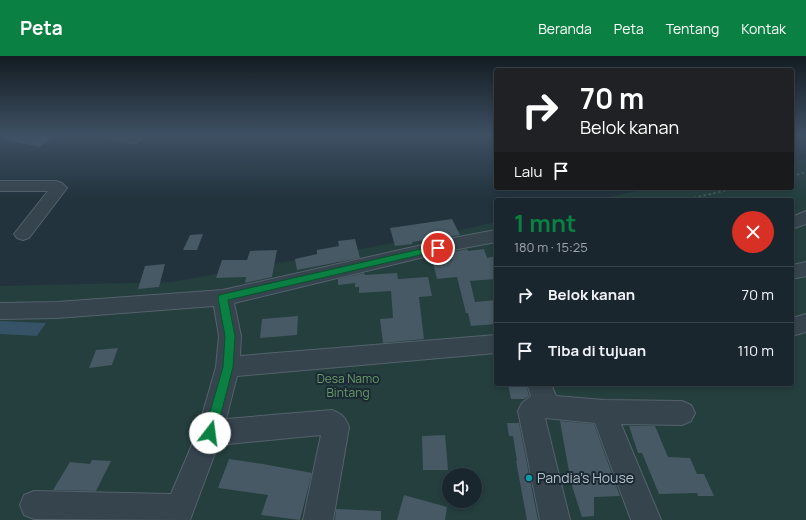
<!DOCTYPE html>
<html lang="id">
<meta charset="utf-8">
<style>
:root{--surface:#1a262e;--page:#27323a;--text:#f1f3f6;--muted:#9fa5aa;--line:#38434a;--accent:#0b8043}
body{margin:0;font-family:Manrope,sans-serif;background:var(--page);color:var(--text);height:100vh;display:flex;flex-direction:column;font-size:15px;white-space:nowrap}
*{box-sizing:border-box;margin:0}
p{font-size:13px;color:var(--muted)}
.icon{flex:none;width:22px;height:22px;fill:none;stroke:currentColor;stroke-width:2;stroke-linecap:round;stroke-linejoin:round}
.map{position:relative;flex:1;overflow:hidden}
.drawer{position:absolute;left:494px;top:142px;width:300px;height:188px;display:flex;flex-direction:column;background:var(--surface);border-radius:4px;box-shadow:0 2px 6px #0003,0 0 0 1px var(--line)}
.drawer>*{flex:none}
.hud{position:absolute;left:494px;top:12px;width:300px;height:122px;border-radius:4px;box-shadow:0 2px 6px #0003,0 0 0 1px var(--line);background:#202124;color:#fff;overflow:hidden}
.tools{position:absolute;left:442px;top:412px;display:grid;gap:8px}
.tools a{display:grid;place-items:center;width:40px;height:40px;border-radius:50%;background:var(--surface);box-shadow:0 2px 6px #0003,0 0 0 1px var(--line);font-size:20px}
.pin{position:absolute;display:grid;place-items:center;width:34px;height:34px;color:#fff;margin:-17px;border:2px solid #fff;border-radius:50%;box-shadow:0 1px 4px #0007}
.me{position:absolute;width:44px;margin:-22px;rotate:15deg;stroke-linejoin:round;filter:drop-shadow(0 0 3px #0008)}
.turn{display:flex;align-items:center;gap:14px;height:84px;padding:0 20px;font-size:18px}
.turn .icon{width:52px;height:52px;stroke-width:2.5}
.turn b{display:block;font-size:28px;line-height:34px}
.then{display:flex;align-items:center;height:38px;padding:0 20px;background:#0003;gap:8px;font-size:15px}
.round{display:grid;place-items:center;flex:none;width:42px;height:42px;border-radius:21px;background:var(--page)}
.head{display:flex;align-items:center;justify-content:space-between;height:68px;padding:0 20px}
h1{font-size:24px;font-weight:700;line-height:30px;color:var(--accent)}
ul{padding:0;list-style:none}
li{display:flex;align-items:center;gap:12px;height:56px;padding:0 20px;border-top:1px solid var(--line)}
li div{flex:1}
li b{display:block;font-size:15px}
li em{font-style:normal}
header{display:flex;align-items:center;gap:24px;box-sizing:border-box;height:56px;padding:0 20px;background:var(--accent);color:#fff}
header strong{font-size:19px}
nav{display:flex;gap:22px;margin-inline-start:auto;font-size:14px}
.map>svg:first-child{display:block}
</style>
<header>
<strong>Peta</strong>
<nav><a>Beranda</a><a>Peta</a><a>Tentang</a><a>Kontak</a></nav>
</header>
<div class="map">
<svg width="806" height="464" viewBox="0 0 806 464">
<rect width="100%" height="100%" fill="#22333e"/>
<!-- green -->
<path fill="#243f3e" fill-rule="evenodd" d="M806 103V464H0V230L171 226 428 181 496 166V328H792V144H596L650 132H792V106ZM449 419H475V445H449Z"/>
<!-- water -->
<path fill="#355266" d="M0 265 46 267 37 280 0 278Z"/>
<!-- building -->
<g fill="#465964">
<path d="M4 78H58L39 91 3 83Z"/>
<path d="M452 163 460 179 412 186 413 188 395 190 390 172Z"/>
<path d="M203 178 197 194H183L190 179Z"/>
<path d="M355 183 360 202 297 214 295 203 317 198V194L339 190 338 185Z"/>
<path d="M467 193 468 195 484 193 487 202 496 200V223L470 225 475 246 496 244V268L471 270 468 257H466L457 221 437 223 433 207 452 205 449 197Z"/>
<path d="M277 194 272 221 245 227 246 221 216 222 222 204H247L250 195Z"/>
<path d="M165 208 159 231 138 233 145 210Z"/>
<path d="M364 217 365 219 397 217 398 223 428 221 432 240 419 241 424 283 383 287 380 263 393 262 391 235 359 237V231H355V227L338 229V223Z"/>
<path d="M298 260 297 279 260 282 262 263Z"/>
<path d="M118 292 112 309 89 312 96 294Z"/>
<path d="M508 328H526L529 340 524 343H511Z"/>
<path d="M560 365 594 368 620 440 594 441V460L582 461 571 427Z"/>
<path d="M507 367H519L538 464H527L516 405H517L513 380H509Z"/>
<path d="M629 370H655L668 401 690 402 697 418H704L714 440H698L697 437 659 438 642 397H638Z"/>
<path d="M445 379 448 414H423L422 380Z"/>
<path d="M229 403 263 408 312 417 300 464 261 459 268 439 218 432Z"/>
<path d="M92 404 111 405 96 435 53 434 70 406 90 408Z"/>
<path d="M404 439 447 451 445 464H397Z"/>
<path d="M336 453 381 455V464H335Z"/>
</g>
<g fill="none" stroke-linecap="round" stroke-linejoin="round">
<defs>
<g id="minor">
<path d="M105 78H131L138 80 140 83 138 86 133 87 107 81Z"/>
<path d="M0 125H56L62 127 67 132 29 182 23 184 17 182 14 178 48 135H0Z"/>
<path d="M806 155V168L792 173V161Z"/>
<path d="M496 174V186L453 194 234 247 241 280 240 300 496 279V297L237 320 226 363 332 354C342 358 345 361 349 371L333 464H303L321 379 218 389 190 464 34 463 24 459 20 449 24 439 34 435 171 438 197 377 216 311 219 280 214 250 57 262 0 263V247L57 246 223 234 453 182Z"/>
<path d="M806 206V220L792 223V209Z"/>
<path d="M806 258V276L792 280V262Z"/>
<path d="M527 328H551L556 340 604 344 682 345 691 349 695 357 691 365 682 369 621 368 661 464H631L595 367 545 362 570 464H540L518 355 522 347 531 340Z"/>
</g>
</defs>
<!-- minor casing -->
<use href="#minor" stroke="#54626c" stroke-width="2"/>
<!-- path -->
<g stroke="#425b5a" stroke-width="2" stroke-dasharray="2.5 2.5" stroke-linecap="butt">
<path d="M792 120 806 116"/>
<path d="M684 144 737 132"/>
</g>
<!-- minor -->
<use href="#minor" fill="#36444e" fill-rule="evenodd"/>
</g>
<!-- sky -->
<linearGradient id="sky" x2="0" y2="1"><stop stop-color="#131c22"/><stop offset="0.55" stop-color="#3e5063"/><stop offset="1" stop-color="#3e5063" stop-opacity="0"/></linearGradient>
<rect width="806" height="143" fill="url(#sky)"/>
<!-- route -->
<path fill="#0b8043" stroke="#07532c" d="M438 189 441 190 442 192 441 194 228 244 235 280 233 311 216 377 214 381 210 382 206 381 204 377 223 311 225 280 218 242 219 239Z"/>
<!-- markers -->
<circle fill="#0f9aa8" stroke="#1b2933" stroke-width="1.5" cx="529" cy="422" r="4"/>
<g text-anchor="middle" stroke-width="4" stroke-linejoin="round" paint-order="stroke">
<!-- park labels -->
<g font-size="12" fill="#689b6b" stroke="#1b2933">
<text x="348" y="327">Desa Namo<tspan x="348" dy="14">Bintang</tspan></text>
</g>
<!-- near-poi labels -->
<g font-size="14" fill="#b2bfc9" stroke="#1b2933" text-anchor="start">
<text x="537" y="427">Pandia's House</text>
</g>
</g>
</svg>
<div class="tools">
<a><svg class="icon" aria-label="sound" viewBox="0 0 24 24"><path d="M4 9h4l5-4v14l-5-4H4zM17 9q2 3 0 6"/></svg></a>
</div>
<div class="pin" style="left:438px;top:192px;background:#d93025"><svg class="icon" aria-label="arrive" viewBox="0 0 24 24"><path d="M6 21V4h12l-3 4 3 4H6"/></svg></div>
<svg class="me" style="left:210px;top:377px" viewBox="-20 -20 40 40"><circle r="19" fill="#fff"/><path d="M0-13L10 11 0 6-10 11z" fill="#0b8043"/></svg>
<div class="hud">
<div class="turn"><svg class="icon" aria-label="right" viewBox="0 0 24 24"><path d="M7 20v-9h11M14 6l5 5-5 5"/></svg><div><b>70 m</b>Belok kanan</div></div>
<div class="then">Lalu<svg class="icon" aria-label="arrive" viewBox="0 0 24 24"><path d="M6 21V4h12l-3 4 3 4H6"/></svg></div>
</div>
<section class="drawer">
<div class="head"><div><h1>1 mnt</h1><p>180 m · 15:25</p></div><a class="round" style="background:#d93025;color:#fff"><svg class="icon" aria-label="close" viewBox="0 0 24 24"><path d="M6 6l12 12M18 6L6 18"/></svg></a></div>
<ul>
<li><svg class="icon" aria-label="right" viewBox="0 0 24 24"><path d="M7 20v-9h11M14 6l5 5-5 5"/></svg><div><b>Belok kanan</b></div><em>70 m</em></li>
<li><svg class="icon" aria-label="arrive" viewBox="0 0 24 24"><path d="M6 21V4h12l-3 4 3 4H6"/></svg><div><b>Tiba di tujuan</b></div><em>110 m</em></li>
</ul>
</section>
</div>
